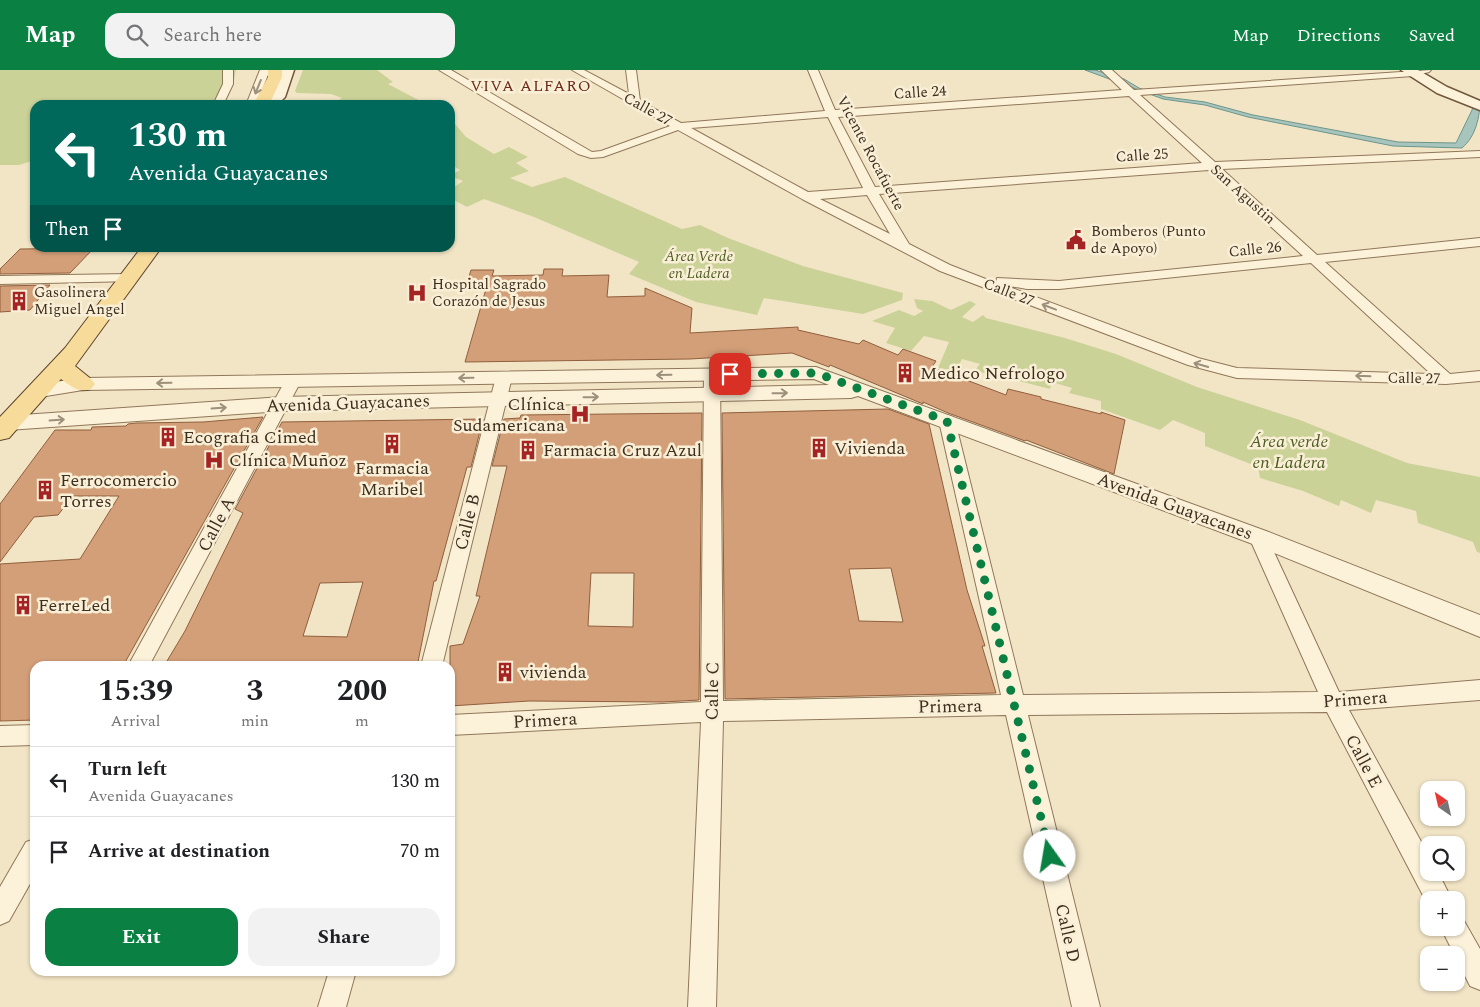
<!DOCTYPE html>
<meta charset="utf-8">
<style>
:root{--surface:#fff;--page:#f2f2f2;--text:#202124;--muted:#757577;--line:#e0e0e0;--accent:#0b8043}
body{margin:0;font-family:Spectral,serif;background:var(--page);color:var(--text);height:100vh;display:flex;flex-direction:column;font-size:19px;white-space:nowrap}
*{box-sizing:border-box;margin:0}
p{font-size:16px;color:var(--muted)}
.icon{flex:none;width:28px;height:28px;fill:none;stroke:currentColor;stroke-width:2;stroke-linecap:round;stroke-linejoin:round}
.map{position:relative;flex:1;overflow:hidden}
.drawer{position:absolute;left:30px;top:591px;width:425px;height:315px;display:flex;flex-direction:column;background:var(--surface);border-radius:15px;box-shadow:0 1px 4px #0004}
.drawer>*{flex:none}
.top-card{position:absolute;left:30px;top:30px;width:425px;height:152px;border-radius:15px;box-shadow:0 1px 4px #0004;background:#00695c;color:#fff;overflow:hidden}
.needle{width:32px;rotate:326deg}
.buttons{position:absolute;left:1420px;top:711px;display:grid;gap:10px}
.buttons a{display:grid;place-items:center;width:45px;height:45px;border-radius:10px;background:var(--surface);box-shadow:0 1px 4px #0004;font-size:25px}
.pin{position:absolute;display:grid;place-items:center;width:42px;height:42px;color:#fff;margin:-21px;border-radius:10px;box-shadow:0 2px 8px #0006}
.me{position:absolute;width:55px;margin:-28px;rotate:347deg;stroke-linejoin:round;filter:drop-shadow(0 0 4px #0008)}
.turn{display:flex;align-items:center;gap:18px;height:105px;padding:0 15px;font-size:22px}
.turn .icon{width:65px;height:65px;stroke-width:2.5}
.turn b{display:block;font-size:35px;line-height:42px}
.then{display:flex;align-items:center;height:48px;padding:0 15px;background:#0003;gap:10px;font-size:19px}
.eta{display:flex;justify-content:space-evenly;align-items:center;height:85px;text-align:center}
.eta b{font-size:30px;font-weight:700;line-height:35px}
.button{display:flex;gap:10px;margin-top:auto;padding:10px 15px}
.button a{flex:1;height:58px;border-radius:15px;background:var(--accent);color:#fff;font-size:20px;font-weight:700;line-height:58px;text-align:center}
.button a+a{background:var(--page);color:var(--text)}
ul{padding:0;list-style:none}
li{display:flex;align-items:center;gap:15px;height:70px;padding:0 15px;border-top:1px solid var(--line)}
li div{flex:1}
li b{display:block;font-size:19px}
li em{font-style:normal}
header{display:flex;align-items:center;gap:30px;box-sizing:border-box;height:70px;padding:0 25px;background:var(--accent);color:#fff}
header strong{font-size:24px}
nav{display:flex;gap:28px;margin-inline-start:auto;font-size:18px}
.search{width:350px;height:45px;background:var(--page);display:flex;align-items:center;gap:12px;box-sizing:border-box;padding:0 18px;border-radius:15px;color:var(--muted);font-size:19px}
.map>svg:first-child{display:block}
</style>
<header>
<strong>Map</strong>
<div class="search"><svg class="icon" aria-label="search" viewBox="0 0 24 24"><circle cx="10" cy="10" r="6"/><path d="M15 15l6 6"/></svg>Search here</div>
<nav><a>Map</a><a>Directions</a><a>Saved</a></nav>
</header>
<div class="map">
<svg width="1480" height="937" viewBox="0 0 1480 937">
<rect width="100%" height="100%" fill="#f2e5c6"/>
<!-- green -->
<g fill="#cbd298">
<path d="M0 0H236L233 15 224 35H35V90L19 95H0Z"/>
<path d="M303 0H377L393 12 388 14 428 35H331L342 28 331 24 297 23 295 21Z"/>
<path d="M450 48 466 67 494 84 509 77 528 87 516 93 529 101 510 108 532 117 565 107 682 159 700 155 728 168 803 196 903 223 902 230 863 244 764 228 757 245 696 232 629 204 639 192 534 147 484 129 467 137 450 128V120L463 111 450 106 460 100 450 94Z"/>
<path d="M914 229 932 231 951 240 970 231 976 234 962 247 973 252 983 245 986 248 1065 268 1116 284 1197 317 1300 350 1407 393 1480 407V483L1477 482 1473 472 1418 453 1416 441 1376 430 1371 443 1341 430 1339 436 1303 421 1260 408 1258 397 1205 376V363L1173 350 1160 360 1101 339V331L1069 323 1072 318 1052 312 1050 319 1019 311 1022 304 993 297 989 305 975 300 980 294 962 289 956 301 938 298 949 272 924 266 911 281 886 273 895 258 872 251 899 240 914 246 923 241 917 238Z"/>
</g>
<!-- water -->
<path fill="#a7c5bd" stroke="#6d958b" d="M1085 0H1095L1124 9 1139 18 1165 27 1205 32 1253 45 1398 72 1456 73 1473 38 1480 29C1480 47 1476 66 1462 78L1393 76 1248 47 1205 35 1163 29Z"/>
<!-- building -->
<g fill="#d39f79" stroke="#915f3d" fill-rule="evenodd">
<path d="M94 178 70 203 0 204V199L20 179Z"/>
<path d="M544 199H563L562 206 609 205 607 227 645 226V218L692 238 690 263 798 257V260L859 274 863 270 898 285 903 279 936 291 932 297 1006 325 1008 319 1041 327V329L1101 344V342L1125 350 1114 404 1026 370 1025 371 948 343 923 332V334L830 295 829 297 792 283 690 289 465 292 486 219 465 220 471 200H494L492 206 543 205Z"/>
<path d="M50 215 30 240 0 242V216Z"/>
<path d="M888 339 929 354 967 520 985 576H982L996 623 725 629 722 343ZM891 498 903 552 859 551 849 499Z"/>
<path d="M702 343 699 630 663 632 529 631 450 636V576L463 574 480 526H476L507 396H492L504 349 520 348 521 345ZM591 503H634L633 557 588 556Z"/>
<path d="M263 347 123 596H35V650L0 651V494L80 489 119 426H73L58 445 34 447 0 492V434L55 360H91L92 357 126 356 128 354 136 353 203 352Z"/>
<path d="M483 349 471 397H467L436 511H434L418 592H415L414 596H164L185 561 243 443 235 439 282 352ZM363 512 347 567 303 566 320 513Z"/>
</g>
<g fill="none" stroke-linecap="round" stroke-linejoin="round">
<defs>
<g id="minor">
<path d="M223 0H233V14L223 35H213L223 14Z"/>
<path d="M260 0H270L258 30 259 35H249L248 30Z"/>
<path d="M439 0H451L592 82 601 81 670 56 572 0H584L629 24 626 0H636L640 31 681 53 825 41 808 0H818L835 40 1122 20 1101 0H1112L1134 20 1431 0 1429 2 1413 6 1140 25 1215 92 1480 81V87L1222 99 1317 185 1480 168V176L1325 192 1450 304 1480 301V311L1446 314 1237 308 1188 295 940 201 802 129 678 60 603 87 591 88 578 84ZM1129 26 1202 93 875 117 838 47ZM828 47 863 118 808 122 691 58ZM1209 100 1303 186 1059 211 997 208 996 213 950 195 909 174 879 124ZM867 125 890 164 820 129ZM1311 193 1431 304 1237 298 1198 288 1004 215 1027 219H1059Z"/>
<path d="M130 204 137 208 135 211 0 214V206Z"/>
<path d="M712 299 718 300 720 304 723 631 1001 625 939 351 941 347 947 345 953 347 955 351 1023 625 1318 622 1249 467 1251 462 1258 460 1265 462 1267 467 1339 622 1480 610V630L1349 640 1429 786V802H1438L1452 830H1429V837L1327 642 1028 645 1100 937H1072L1006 645 723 651 716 937H688L701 652 450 665V645L701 632 704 304 706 300Z"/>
<path d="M504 302 510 303 512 307 442 596H421L496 307 498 303Z"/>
<path d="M293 306 299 307 301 311 149 596H128L285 311 287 307Z"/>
<path d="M35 655V675L0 676V656Z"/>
<path d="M35 769V805L9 851 0 855V817L26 772Z"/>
<path d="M1456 846 1463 849 1480 879V920L1470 916 1441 858H1456Z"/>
<path d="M329 901H356L346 937H318Z"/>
</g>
<path id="tertiary" d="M816 297 1266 461 1480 545V567L1250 473 858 326 851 328 281 341 8 360 0 357 1 348 8 346 281 327 829 315 814 309 83 320 40 327 33 325 30 320 33 315 83 308Z"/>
<g id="secondary">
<path d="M280 0H294L285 27 277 35H261L271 25Z"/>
<path d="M1401 0H1418L1447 17 1480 31V40L1437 23Z"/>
</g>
<g id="primary">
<path d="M268 0H282V7L269 35H253L268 7Z"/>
<path d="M141 178H161L75 296 91 309 95 314 91 319C78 323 72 317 61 309L9 368 0 370V347L65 278Z"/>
</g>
</defs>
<!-- minor casing -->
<use href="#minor" stroke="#907759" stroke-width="2"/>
<!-- tertiary casing -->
<use href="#tertiary" stroke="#907759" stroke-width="2"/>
<!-- secondary casing -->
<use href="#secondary" stroke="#71573c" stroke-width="3"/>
<!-- primary casing -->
<use href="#primary" stroke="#5d442e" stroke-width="2"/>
<!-- minor -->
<use href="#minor" fill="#fcf2da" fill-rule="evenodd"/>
<!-- tertiary -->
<use href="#tertiary" fill="#fcf2da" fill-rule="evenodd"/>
<!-- secondary -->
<use href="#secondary" fill="#fcf2da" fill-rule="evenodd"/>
<!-- primary -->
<use href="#primary" fill="#f7db9b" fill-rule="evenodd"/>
</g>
<!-- one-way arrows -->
<defs><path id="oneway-shaft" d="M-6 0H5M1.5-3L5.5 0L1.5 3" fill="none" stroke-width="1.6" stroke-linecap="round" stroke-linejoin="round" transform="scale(1.25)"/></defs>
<g stroke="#9d907c">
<use href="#oneway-shaft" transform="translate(258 17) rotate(112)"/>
<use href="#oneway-shaft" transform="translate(1049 237) rotate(-159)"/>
<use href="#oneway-shaft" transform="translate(1201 295) rotate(-164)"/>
<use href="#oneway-shaft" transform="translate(664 305) rotate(179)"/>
<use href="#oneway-shaft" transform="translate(1363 306) rotate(-178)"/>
<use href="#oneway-shaft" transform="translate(466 308) rotate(179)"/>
<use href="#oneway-shaft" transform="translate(164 313) rotate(179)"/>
<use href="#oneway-shaft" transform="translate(780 323) rotate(-1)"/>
<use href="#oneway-shaft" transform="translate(591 327) rotate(-1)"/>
<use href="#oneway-shaft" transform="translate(219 338) rotate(-4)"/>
<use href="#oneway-shaft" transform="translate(57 350) rotate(-4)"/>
</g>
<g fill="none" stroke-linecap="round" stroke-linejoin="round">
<!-- route -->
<path stroke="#0b8043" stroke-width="9" stroke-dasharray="0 16.2" d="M730 304 816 303 947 351 1050 786"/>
</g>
<!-- icons -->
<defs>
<symbol id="civic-bare" viewBox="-9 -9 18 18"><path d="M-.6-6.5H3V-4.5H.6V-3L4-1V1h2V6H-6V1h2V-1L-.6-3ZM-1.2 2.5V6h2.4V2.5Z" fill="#a42424" stroke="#f9efd6" stroke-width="2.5" paint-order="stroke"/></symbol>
<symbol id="hospital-bare" viewBox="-9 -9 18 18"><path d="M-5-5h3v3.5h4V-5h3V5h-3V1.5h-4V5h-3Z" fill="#a42424" stroke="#f9efd6" stroke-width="2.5" paint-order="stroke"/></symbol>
<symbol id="building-bare" viewBox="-9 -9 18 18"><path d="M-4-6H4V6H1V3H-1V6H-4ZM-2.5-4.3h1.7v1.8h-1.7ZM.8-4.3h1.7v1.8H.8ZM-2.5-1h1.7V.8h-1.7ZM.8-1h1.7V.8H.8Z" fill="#a42424" stroke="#f9efd6" stroke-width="2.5" paint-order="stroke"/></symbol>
</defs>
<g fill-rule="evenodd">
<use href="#civic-bare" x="1062" y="156" width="28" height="28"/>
<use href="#hospital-bare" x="403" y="209" width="28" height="28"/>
<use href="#building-bare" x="5" y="217" width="28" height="28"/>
<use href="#building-bare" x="891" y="289" width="28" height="28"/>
<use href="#hospital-bare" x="566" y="330" width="28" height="28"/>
<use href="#building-bare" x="154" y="353" width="28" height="28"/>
<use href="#building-bare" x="378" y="360" width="28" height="28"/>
<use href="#building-bare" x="805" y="364" width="28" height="28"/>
<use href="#building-bare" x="514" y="366" width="28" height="28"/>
<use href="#hospital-bare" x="200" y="376" width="28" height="28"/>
<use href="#building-bare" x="31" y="406" width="28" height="28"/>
<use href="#building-bare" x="9" y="521" width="28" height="28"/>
<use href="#building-bare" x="491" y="588" width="28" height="28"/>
</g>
<g text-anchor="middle" stroke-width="5" stroke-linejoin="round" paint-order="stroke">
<!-- far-street labels -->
<g font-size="15" fill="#3e2e1e" stroke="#f9efd6">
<text transform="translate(920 22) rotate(-4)" y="5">Calle 24</text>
<text transform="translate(648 39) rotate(29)" y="5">Calle 27</text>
<text transform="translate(871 83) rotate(62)" y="5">Vicente Rocafuerte</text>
<text transform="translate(1142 85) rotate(-4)" y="5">Calle 25</text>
<text transform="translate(1243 124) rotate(42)" y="5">San Agustin</text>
<text transform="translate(1255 179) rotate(-6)" y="5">Calle 26</text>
<text transform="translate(1009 222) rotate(21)" y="5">Calle 27</text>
<text transform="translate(1414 308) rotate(1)" y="5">Calle 27</text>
</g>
<!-- far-poi labels -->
<g font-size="15" fill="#3e2e1e" stroke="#f9efd6" text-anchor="start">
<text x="1091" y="166">Bomberos (Punto<tspan x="1091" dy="17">de Apoyo)</tspan></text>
<text x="432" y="219">Hospital Sagrado<tspan x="432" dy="17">Corazón de Jesus</tspan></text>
<text x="34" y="227">Gasolinera<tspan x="34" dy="17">Miguel Angel</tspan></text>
</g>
<!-- far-park labels -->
<g font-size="15" font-style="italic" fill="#4e5d23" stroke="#f9efd6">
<text x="699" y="191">Área Verde<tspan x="699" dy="17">en Ladera</tspan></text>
</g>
<!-- far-quarter labels -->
<g font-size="16" letter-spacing="1" fill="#6f2c1a" stroke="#f9efd6">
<text x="531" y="21">VIVA ALFARO</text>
</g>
<!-- poi labels -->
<g font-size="18" fill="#3e2e1e" stroke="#f9efd6" text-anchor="start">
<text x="920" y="309">Medico Nefrologo</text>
<text x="565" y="340" text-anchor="end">Clínica<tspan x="565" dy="21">Sudamericana</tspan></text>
<text x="183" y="373">Ecografia Cimed</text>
<text x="834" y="384">Vivienda</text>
<text x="543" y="386">Farmacia Cruz Azul</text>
<text x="229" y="396">Clínica Muñoz</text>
<text x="392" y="404" text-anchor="middle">Farmacia<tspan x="392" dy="21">Maribel</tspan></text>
<text x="60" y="416">Ferrocomercio<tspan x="60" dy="21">Torres</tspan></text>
<text x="38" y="541">FerreLed</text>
<text x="520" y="608">vivienda</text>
</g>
<!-- street labels -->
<g font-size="18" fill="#3e2e1e" stroke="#f9efd6">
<text transform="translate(348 333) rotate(-2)" y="6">Avenida Guayacanes</text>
<text transform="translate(1175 436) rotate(20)" y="6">Avenida Guayacanes</text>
<text transform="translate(467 452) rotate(-76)" y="6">Calle B</text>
<text transform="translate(216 454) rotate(-62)" y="6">Calle A</text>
<text transform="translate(712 621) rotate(-89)" y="6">Calle C</text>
<text transform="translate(1355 629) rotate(-4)" y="6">Primera</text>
<text transform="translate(950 636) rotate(-1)" y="6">Primera</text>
<text transform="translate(545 650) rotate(-3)" y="6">Primera</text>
<text transform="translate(1364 691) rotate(62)" y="6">Calle E</text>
<text transform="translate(1068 863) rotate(77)" y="6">Calle D</text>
</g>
<!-- park labels -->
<g font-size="18" font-style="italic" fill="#4e5d23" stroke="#f9efd6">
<text x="1289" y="377">Área verde<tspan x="1289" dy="21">en Ladera</tspan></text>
</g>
</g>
</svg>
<div class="buttons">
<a><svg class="needle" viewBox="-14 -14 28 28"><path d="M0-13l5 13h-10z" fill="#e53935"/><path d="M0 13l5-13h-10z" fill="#757577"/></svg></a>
<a><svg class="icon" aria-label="search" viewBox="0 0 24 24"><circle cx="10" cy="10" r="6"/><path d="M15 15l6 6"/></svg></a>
<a>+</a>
<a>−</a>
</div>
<div class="pin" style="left:730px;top:304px;background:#d93025"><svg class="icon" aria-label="arrive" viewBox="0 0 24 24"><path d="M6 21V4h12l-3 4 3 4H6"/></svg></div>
<svg class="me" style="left:1050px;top:786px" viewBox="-20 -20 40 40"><circle r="19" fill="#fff"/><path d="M0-13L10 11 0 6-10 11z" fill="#0b8043"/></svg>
<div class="top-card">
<div class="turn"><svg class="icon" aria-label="left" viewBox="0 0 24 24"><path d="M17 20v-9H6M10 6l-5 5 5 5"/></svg><div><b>130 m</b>Avenida Guayacanes</div></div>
<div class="then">Then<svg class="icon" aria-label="arrive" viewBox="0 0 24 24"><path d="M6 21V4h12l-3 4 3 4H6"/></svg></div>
</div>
<section class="drawer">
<div class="eta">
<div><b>15:39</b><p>Arrival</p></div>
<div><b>3</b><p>min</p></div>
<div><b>200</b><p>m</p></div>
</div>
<ul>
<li><svg class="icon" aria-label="left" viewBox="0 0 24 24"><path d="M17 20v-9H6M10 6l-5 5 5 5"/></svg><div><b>Turn left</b><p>Avenida Guayacanes</p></div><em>130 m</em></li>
<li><svg class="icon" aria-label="arrive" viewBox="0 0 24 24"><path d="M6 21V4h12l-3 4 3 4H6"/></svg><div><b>Arrive at destination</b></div><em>70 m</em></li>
</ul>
<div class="button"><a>Exit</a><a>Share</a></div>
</section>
</div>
